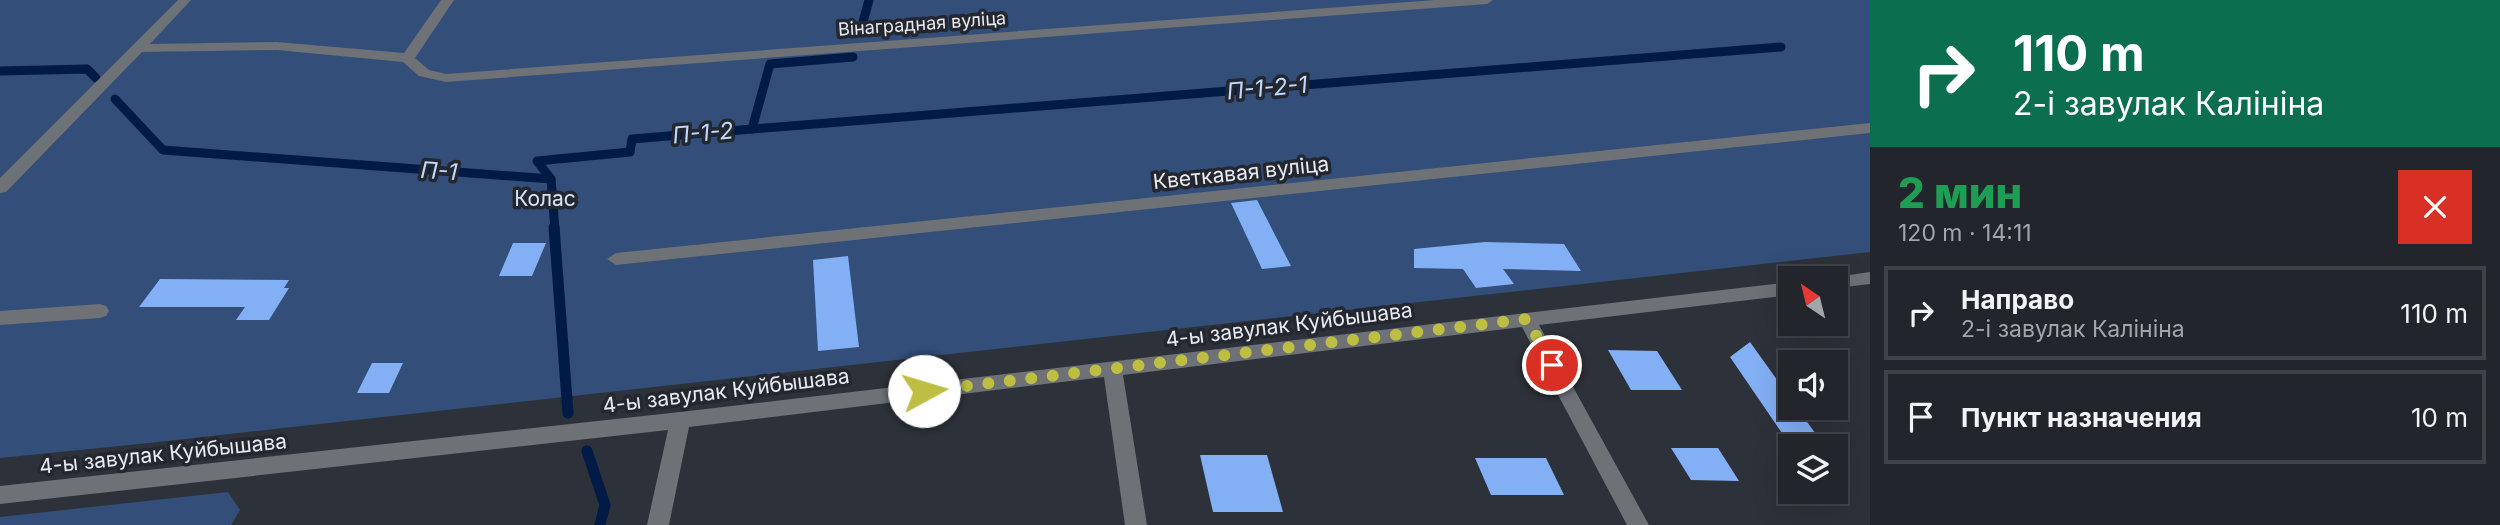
<!DOCTYPE html>
<html lang="ru">
<meta charset="utf-8">
<style>
:root{--surface:#22252b;--page:#2e3137;--text:#f1f3f6;--muted:#a2a5a9;--line:#3f4247}
body{margin:0;font-family:Inter,sans-serif;background:var(--page);color:var(--text);height:100vh;display:flex;flex-direction:column;font-size:26px;white-space:nowrap}
*{box-sizing:border-box;margin:0}
p{font-size:23px;color:var(--muted)}
.icon{flex:none;width:38px;height:38px;fill:none;stroke:currentColor;stroke-width:2;stroke-linecap:round;stroke-linejoin:round}
.map{position:relative;flex:1;overflow:hidden}
.panel{display:flex;flex-direction:column;background:var(--surface);width:630px}
.panel>*{flex:none}
.top-card{background:#0b6e4f;color:#fff;overflow:hidden}
.needle{width:46px;rotate:325deg}
.fabs{position:absolute;left:1778px;top:266px;display:grid;gap:14px}
.fabs a{display:grid;place-items:center;width:70px;height:70px;border-radius:0px;background:var(--surface);box-shadow:0 7px 28px #0002,0 0 0 2px var(--line);font-size:35px}
.pin{position:absolute;display:grid;place-items:center;width:60px;height:60px;color:#fff;margin:-30px;border:4px solid #fff;border-radius:50%;box-shadow:0 2px 7px #0007}
.me{position:absolute;width:77px;margin:-38px;rotate:84deg;stroke-linejoin:round;filter:drop-shadow(0 0 5px #0008)}
.turn{display:flex;align-items:center;gap:24px;height:147px;padding:0 28px;font-size:32px}
.turn .icon{width:91px;height:91px;stroke-width:2.5}
.turn b{display:block;font-size:49px;line-height:60px}
.round{display:grid;place-items:center;flex:none;width:74px;height:74px;border-radius:0px;background:var(--page)}
.head{display:flex;align-items:center;justify-content:space-between;height:119px;padding:0 28px}
h1{font-size:42px;font-weight:800;line-height:52px;color:#1e9e55}
ul{padding:0;list-style:none}
li{display:flex;align-items:center;gap:21px;height:94px;margin:0 14px 10px;padding:0 14px;border:4px solid var(--line);border-radius:0px}
li div{flex:1}
li b{display:block;font-size:26px}
li em{font-style:normal}
main{display:flex;flex:1;min-height:0}
.map>svg:first-child{display:block}
</style>
<main>
<div class="map">
<svg width="1870" height="525" viewBox="0 0 1870 525">
<rect width="100%" height="100%" fill="#2d3139"/>
<!-- green -->
<g fill="#334e79">
<path d="M0 0H1870V252L149 443 0 458Z"/>
<path d="M228 492 240 510 231 525H0V517Z"/>
</g>
<g fill="none" stroke-linecap="round" stroke-linejoin="round">
<!-- stream-far1 -->
<g stroke="#011b47" stroke-width="9">
<path d="M861 29 869 0"/>
<path d="M0 71 87 69 96 78"/>
<path d="M115 99 163 150 551 179 555 229"/>
<path d="M752 129 1781 47"/>
<path d="M551 179 537 161 630 152 632 139 752 129 770 64 853 57"/>
</g>
<!-- stream -->
<g stroke="#011b47" stroke-width="11">
<path d="M554 227 568 413"/>
<path d="M587 451 605 505 600 525"/>
</g>
</g>
<!-- building -->
<g fill="#83aff5">
<path d="M1257 200 1291 266 1262 269 1231 203Z"/>
<path d="M1485 242 1564 244 1581 271 1503 269 1514 284 1476 288 1463 269 1414 268V249Z"/>
<path d="M513 243H546L532 276H499Z"/>
<path d="M848 256 859 347 818 351 813 260Z"/>
<path d="M160 279 289 280 284 288H289L269 320H236L245 307H139Z"/>
<path d="M1750 342 1790 398V408H1797L1818 437 1784 436 1730 357Z"/>
<path d="M1608 350 1657 351 1682 390H1631Z"/>
<path d="M372 363H403L389 393H357Z"/>
<path d="M1671 448H1718L1739 481 1691 480Z"/>
<path d="M1200 455H1267L1283 512H1213Z"/>
<path d="M1475 458H1546L1564 495H1491Z"/>
</g>
<g fill="none" stroke-linecap="round" stroke-linejoin="round">
<!-- minor -->
<g fill="#6e7175" fill-rule="evenodd">
<path d="M178 0H191L150 44 277 42 404 53 441 0H454L415 58 429 70 446 74 1435 0H1493L1487 4 446 82 419 76 403 62 277 50 142 52 6 192 0 193V178Z"/>
<path d="M1870 123V133L616 265 607 259 616 253Z"/>
<path d="M1870 272V284L1836 288V278H1829Z"/>
<path d="M1790 282V295L1539 325 1649 525H1627L1522 327 1123 375 1147 525H1125L1104 377 689 427 669 525H647L668 430 0 504V486L680 412Z"/>
<path d="M100 304 106 306 109 311 106 316 100 318 0 325V311Z"/>
</g>
</g>
<g fill="none" stroke-linecap="round" stroke-linejoin="round">
<!-- route -->
<path stroke="#bebf42" stroke-width="12" stroke-dasharray="0 21.6" d="M924 391 1527 319 1552 365"/>
</g>
<g text-anchor="middle" stroke-width="7" stroke-linejoin="round" paint-order="stroke">
<!-- far-street labels -->
<g font-size="18" fill="#e7eaef" stroke="#23272f">
<text transform="translate(922 24) rotate(-4)" y="6">Вінаградная вуліца</text>
</g>
<!-- street labels -->
<g font-size="21" fill="#e7eaef" stroke="#23272f">
<text transform="translate(1241 173) rotate(-6)" y="7">Кветкавая вуліца</text>
<text transform="translate(1289 325) rotate(-7)" y="7">4-ы завулак Куйбышава</text>
<text transform="translate(726 391) rotate(-7)" y="7">4-ы завулак Куйбышава</text>
<text transform="translate(163 454) rotate(-6)" y="7">4-ы завулак Куйбышава</text>
</g>
<!-- park labels -->
<g font-size="21" fill="#d8e4f6" stroke="#23272f">
<text x="545" y="206">Колас</text>
</g>
<!-- water labels -->
<g font-size="23" font-style="italic" fill="#c1d9fe" stroke="#23272f">
<text transform="translate(1267 88) rotate(-5)" y="8">П-1-2-1</text>
<text transform="translate(703 133) rotate(-5)" y="8">П-1-2</text>
<text transform="translate(439 171) rotate(4)" y="8">П-1</text>
</g>
</g>
</svg>
<div class="fabs">
<a><svg class="needle" viewBox="-14 -14 28 28"><path d="M0-13l5 13h-10z" fill="#e53935"/><path d="M0 13l5-13h-10z" fill="#a2a5a9"/></svg></a>
<a><svg class="icon" aria-label="sound" viewBox="0 0 24 24"><path d="M4 9h4l5-4v14l-5-4H4zM17 9q2 3 0 6"/></svg></a>
<a><svg class="icon" aria-label="layers" viewBox="0 0 24 24"><path d="M12 4l9 5-9 5-9-5zM3 14l9 5 9-5"/></svg></a>
</div>
<div class="pin" style="left:1552px;top:365px;background:#d93025"><svg class="icon" aria-label="arrive" viewBox="0 0 24 24"><path d="M6 21V4h12l-3 4 3 4H6"/></svg></div>
<svg class="me" style="left:924px;top:391px" viewBox="-20 -20 40 40"><circle r="19" fill="#fff"/><path d="M0-13L10 11 0 6-10 11z" fill="#bebf42"/></svg>
</div>
<section class="panel">
<div class="top-card">
<div class="turn"><svg class="icon" aria-label="right" viewBox="0 0 24 24"><path d="M7 20v-9h11M14 6l5 5-5 5"/></svg><div><b>110 m</b>2-і завулак Калініна</div></div>
</div>
<div class="head"><div><h1>2 мин</h1><p>120 m · 14:11</p></div><a class="round" style="background:#d93025;color:#fff"><svg class="icon" aria-label="close" viewBox="0 0 24 24"><path d="M6 6l12 12M18 6L6 18"/></svg></a></div>
<ul>
<li><svg class="icon" aria-label="right" viewBox="0 0 24 24"><path d="M7 20v-9h11M14 6l5 5-5 5"/></svg><div><b>Направо</b><p>2-і завулак Калініна</p></div><em>110 m</em></li>
<li><svg class="icon" aria-label="arrive" viewBox="0 0 24 24"><path d="M6 21V4h12l-3 4 3 4H6"/></svg><div><b>Пункт назначения</b></div><em>10 m</em></li>
</ul>
</section>
</main>
